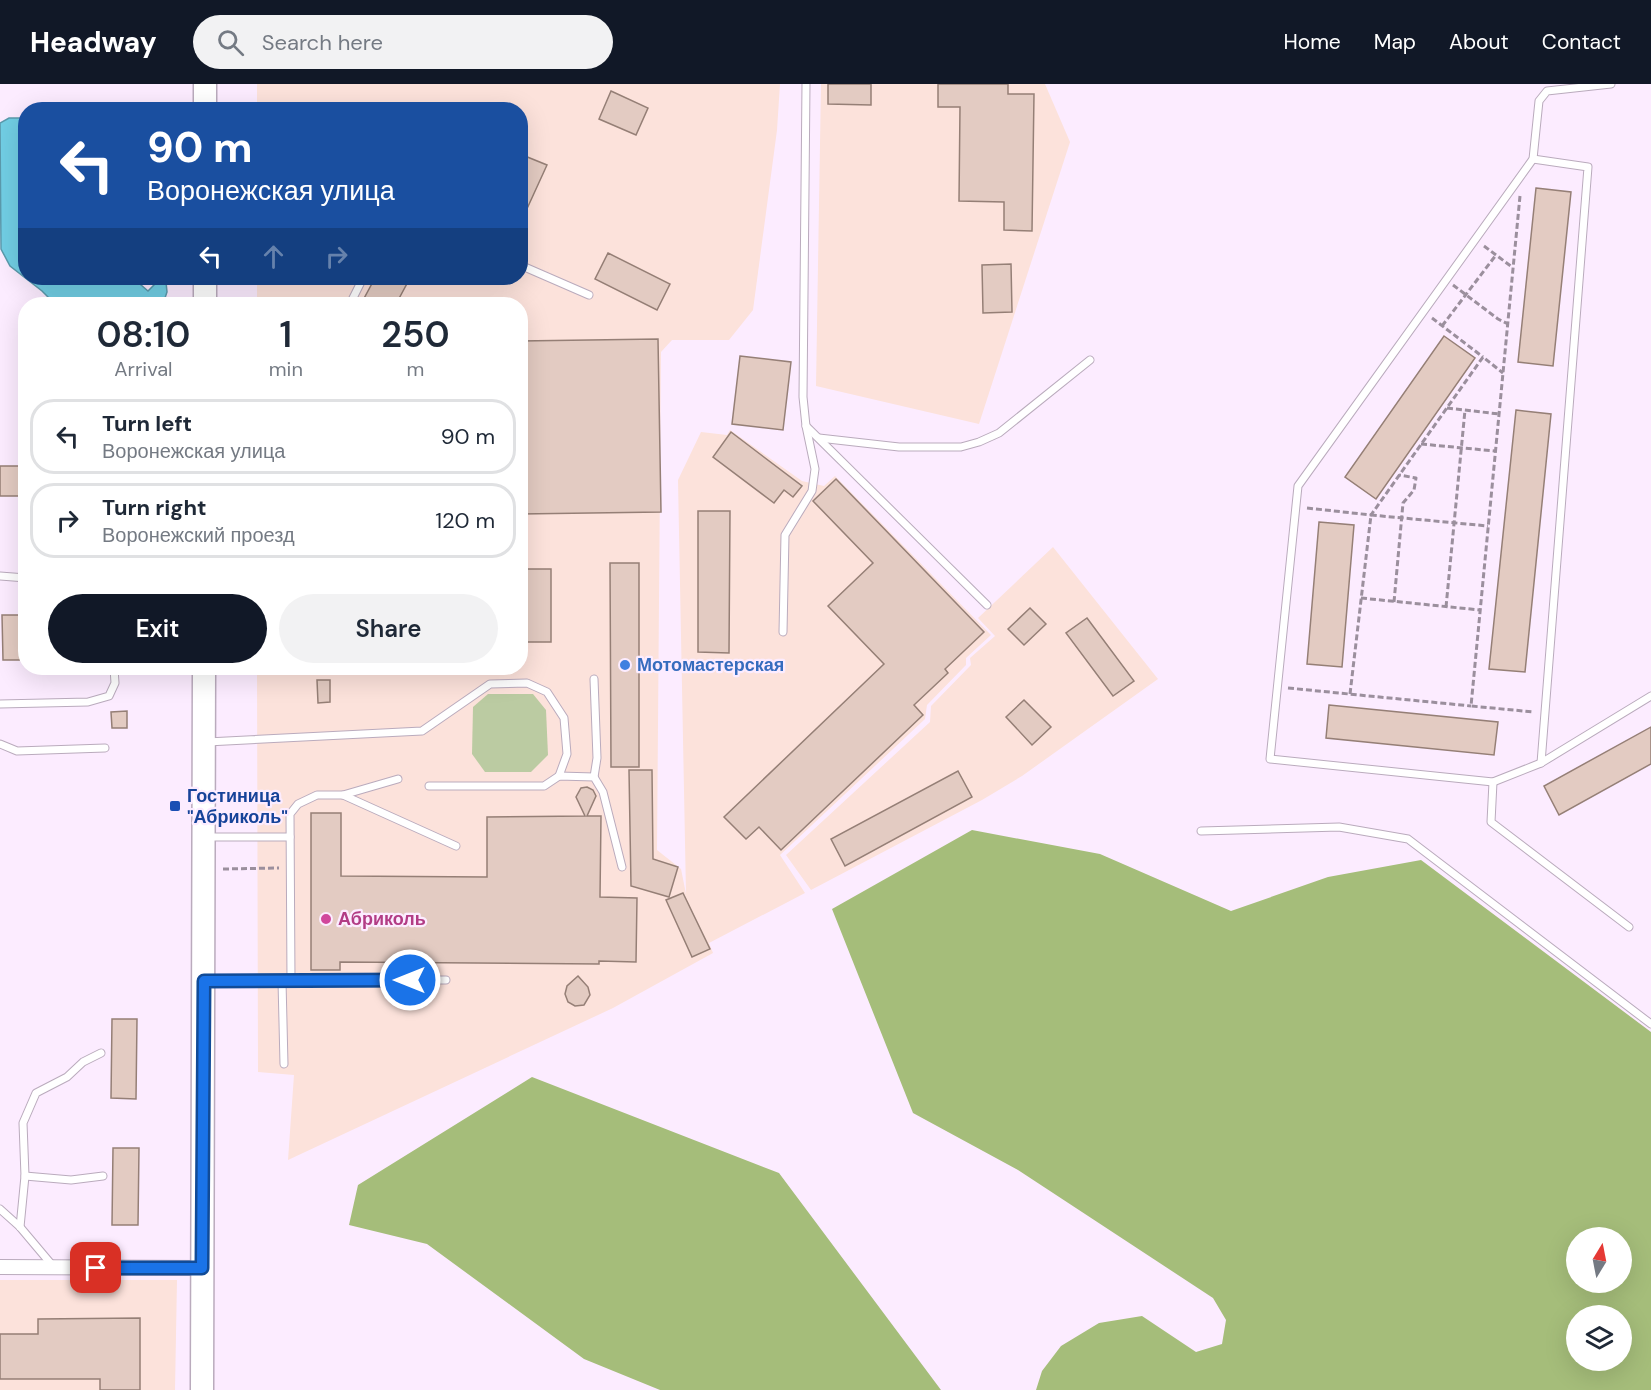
<!DOCTYPE html>
<meta charset="utf-8">
<style>
:root{--surface:#fff;--page:#f2f2f3;--text:#1f2937;--muted:#747a83;--line:#e0e1e3;--accent:#111827}
body{margin:0;font-family:"DM Sans",sans-serif;background:var(--page);color:var(--text);height:100vh;display:flex;flex-direction:column;font-size:22px;white-space:nowrap}
*{box-sizing:border-box;margin:0}
p{font-size:20px;color:var(--muted)}
.icon{flex:none;width:33px;height:33px;fill:none;stroke:currentColor;stroke-width:2;stroke-linecap:round;stroke-linejoin:round}
.map{position:relative;flex:1;overflow:hidden}
.side{position:absolute;left:18px;top:213px;width:510px;height:378px;display:flex;flex-direction:column;background:var(--surface);border-radius:24px;box-shadow:0 6px 24px #0002}
.side>*{flex:none}
.top-card{position:absolute;left:18px;top:18px;width:510px;height:183px;border-radius:24px;box-shadow:0 6px 24px #0002;background:#1a4fa0;color:#fff;overflow:hidden}
.needle{width:39px;rotate:10deg}
.buttons{position:absolute;left:1566px;top:1143px;display:grid;gap:12px}
.buttons a{display:grid;place-items:center;width:66px;height:66px;border-radius:50%;background:var(--surface);box-shadow:0 6px 24px #0002;font-size:30px}
.pin{position:absolute;display:grid;place-items:center;width:51px;height:51px;color:#fff;margin:-26px;border-radius:12px;box-shadow:0 3px 9px #0006}
.me{position:absolute;width:66px;margin:-33px;rotate:270deg;stroke-linejoin:round;filter:drop-shadow(0 0 4px #0008)}
.turn{display:flex;align-items:center;gap:21px;height:126px;padding:0 30px;font-size:27px}
.turn .icon{width:78px;height:78px;stroke-width:2.5}
.turn b{display:block;font-size:42px;line-height:51px}
.lanes{display:flex;align-items:center;height:57px;padding:0 30px;background:#0003;justify-content:center;gap:30px;direction:ltr}
.lanes .off{opacity:.35}
.eta{display:flex;justify-content:space-evenly;align-items:center;height:102px;text-align:center}
.eta b{font-size:36px;font-weight:600;line-height:42px}
.action{display:flex;gap:12px;margin-top:auto;padding:12px 30px}
.action a{flex:1;height:69px;border-radius:36px;background:var(--accent);color:#fff;font-size:24px;font-weight:600;line-height:69px;text-align:center}
.action a+a{background:var(--page);color:var(--text)}
ul{padding:0;list-style:none}
li{display:flex;align-items:center;gap:18px;height:75px;margin:0 12px 9px;padding:0 18px;border:3px solid var(--line);border-radius:24px}
li div{flex:1}
li b{display:block;font-size:22px}
li em{font-style:normal}
header{display:flex;align-items:center;gap:36px;box-sizing:border-box;height:84px;padding:0 30px;background:var(--accent);color:#fff}
header strong{font-size:28px}
nav{display:flex;gap:33px;margin-inline-start:auto;font-size:21px}
.search{width:420px;height:54px;background:var(--page);display:flex;align-items:center;gap:15px;box-sizing:border-box;padding:0 21px;border-radius:33px;color:var(--muted);font-size:22px}
.map>svg:first-child{display:block}
</style>
<header>
<strong>Headway</strong>
<div class="search"><svg class="icon" aria-label="search" viewBox="0 0 24 24"><circle cx="10" cy="10" r="6"/><path d="M15 15l6 6"/></svg>Search here</div>
<nav><a>Home</a><a>Map</a><a>About</a><a>Contact</a></nav>
</header>
<div class="map">
<svg width="1651" height="1306" viewBox="0 0 1651 1306">
<rect width="100%" height="100%" fill="#fcecff"/>
<!-- industrial -->
<g fill="#fce2db">
<path d="M257 0H780L777 46 753 226 729 256H672L661 268 657 766 681 785 686 810 678 396 701 348 727 351 730 346 802 397 824 402 835 392 991 551 966 574V581L927 621 925 635 780 771 805 809 709 859 713 869 613 924 288 1076 294 991 258 988 257 584H520V220H257V194H520V26L257 25Z"/>
<path d="M821 0H1045L1070 58 979 340 816 302Z"/>
<path d="M1053 463 1158 595 1022 692 982 716 811 806 786 771 930 638 931 622 971 581 970 574 995 552 978 534Z"/>
<path d="M0 1196H177L175 1306H0Z"/>
</g>
<!-- green -->
<path fill="#bbcba2" d="M488 610H533L546 626 548 671 531 688H485L472 670 473 623Z"/>
<!-- forest -->
<g fill="#a5bd7a" fill-rule="evenodd">
<path d="M972 746 1100 770 1231 827 1328 793 1421 776 1651 948V1306H1036L1042 1287 1061 1262 1099 1239 1142 1232 1196 1268 1222 1260 1226 1236 1213 1214 1018 1086 913 1029 832 825ZM1576 1154H1622V1198H1576ZM1576 1232H1622V1276H1576Z"/>
<path d="M532 993 779 1089 941 1306H660L584 1275 427 1160 349 1141 358 1101Z"/>
</g>
<!-- water -->
<path fill="#71cee4" stroke="#5b9aac" stroke-width="1.5" d="M9 34H25L26 194H133L148 207 155 200 166 198 167 208 163 220H55L42 207 10 182 1 165 0 39Z"/>
<!-- building -->
<g fill="#e3cbc2" stroke="#957f76" stroke-width="1.5">
<path d="M828 0H871V21L828 20Z"/>
<path d="M938 0H1008V10H1034L1032 147 1004 146V118L959 117 960 23H938Z"/>
<path d="M611 7 648 24 636 51 599 35Z"/>
<path d="M520 70 547 81 520 140Z"/>
<path d="M1536 104 1571 108 1553 282 1518 278Z"/>
<path d="M608 169 670 200 657 226 595 195Z"/>
<path d="M1011 180 1012 228 983 229 982 181Z"/>
<path d="M375 194H410L396 220H361Z"/>
<path d="M1444 252 1475 274 1376 415 1345 393Z"/>
<path d="M658 255 661 428 520 430V257Z"/>
<path d="M740 272 791 278 783 346 732 340Z"/>
<path d="M1516 326 1551 330 1525 588 1489 585Z"/>
<path d="M731 348 802 402 793 413 784 406 774 419 713 373Z"/>
<rect x="0" y="382" width="26" height="30"/>
<path d="M836 395 984 548 945 585 948 589 914 621 923 631 781 766 759 743 746 755 724 733 884 580 828 522 873 479 813 417Z"/>
<path d="M698 427H730L729 569 698 568Z"/>
<path d="M1319 438 1354 441 1342 583 1307 580Z"/>
<path d="M610 479H639V683H611Z"/>
<rect x="520" y="485" width="31" height="73"/>
<path d="M1030 524 1046 540 1024 561 1008 545Z"/>
<path d="M2 531H26V576H3Z"/>
<path d="M1087 534 1134 597 1113 612 1066 549Z"/>
<path d="M317 596H330V618L318 619Z"/>
<path d="M1024 616 1051 643 1032 661 1006 633Z"/>
<path d="M1329 621 1498 638 1494 671 1326 654Z"/>
<path d="M127 627V644H112L111 628Z"/>
<path d="M1651 643V680L1559 731 1544 702Z"/>
<path d="M629 686H652L653 775 678 783 669 813 631 802Z"/>
<path d="M958 687 972 713 845 782 831 755Z"/>
<path d="M587 703 593 706 596 712 587 732H601L600 813 637 814 636 878 599 877V880L340 878V886H311V729H341V792L487 793V733L585 732 576 713 581 704Z"/>
<path d="M683 809 710 865 692 873 666 816Z"/>
<path d="M578 892 588 903 590 911 584 921 575 922 568 918 565 910 567 902Z"/>
<path d="M112 935H137L136 1015 111 1014Z"/>
<path d="M113 1064H139L138 1141H112Z"/>
<path d="M140 1234V1306H100V1295H0V1250H38V1235Z"/>
</g>
<g fill="none" stroke-linecap="round" stroke-linejoin="round">
<defs>
<g id="service">
<path d="M1611 0 1547 7 1539 17 1533 75 1298 402 1270 675 1493 698 1541 679 1651 612"/>
<path d="M449 26 450 24"/>
<path d="M1533 75 1588 83 1541 679"/>
<path d="M520 181 589 211"/>
<path d="M350 220 363 194"/>
<path d="M806 342 987 521"/>
<path d="M819 354 899 363H961L979 358 999 349 1090 276"/>
<path d="M0 492 26 494"/>
<path d="M783 548 785 451 812 407 815 385 806 342 803 313 806 0"/>
<path d="M594 595 597 674 594 693"/>
<path d="M0 620 88 618 109 612 115 599 114 584"/>
<path d="M207 658 422 647 490 600 527 599 547 608 564 634 567 670 559 692"/>
<path d="M0 660 17 667 105 664"/>
<path d="M1493 698 1491 738 1629 843"/>
<path d="M429 702H544L559 692 594 693 603 708 622 783"/>
<path d="M343 711 398 695"/>
<path d="M1201 747 1339 743 1408 755 1651 940"/>
<path d="M207 753H290"/>
<path d="M207 897 446 896"/>
<path d="M282 897 284 980"/>
<path d="M291 897 290 730 298 720 317 711H343L456 762"/>
<path d="M25 1092 71 1096 103 1092"/>
<path d="M0 1125 20 1143 52 1181"/>
<path d="M20 1143 25 1092 23 1039 36 1009 67 993 83 978 101 969"/>
</g>
<path id="minor" d="M0 1183 202 1184"/>
<g id="trunk">
<path d="M205 26V0"/>
<path d="M205 220V194"/>
<path d="M202 1306 204 584"/>
</g>
</defs>
<!-- service casing -->
<use href="#service" stroke="#baabbd" stroke-width="9"/>
<!-- minor casing -->
<use href="#minor" stroke="#baabbd" stroke-width="16"/>
<!-- trunk casing -->
<use href="#trunk" stroke="#baabbd" stroke-width="25"/>
<!-- path -->
<g stroke="#9b8f9d" stroke-width="3" stroke-dasharray="6 3" stroke-linecap="butt">
<path d="M1520 112 1471 622 1534 628"/>
<path d="M1484 162 1512 183"/>
<path d="M1453 201 1498 235 1508 240"/>
<path d="M1432 234 1483 273"/>
<path d="M1442 242 1496 171"/>
<path d="M1447 324 1499 330"/>
<path d="M1421 360 1495 367"/>
<path d="M1307 424 1371 431 1483 273 1503 289"/>
<path d="M1361 514 1480 526"/>
<path d="M1394 518 1403 419 1414 406 1416 394 1399 391"/>
<path d="M1446 523 1465 326"/>
<path d="M1288 604 1471 622"/>
<path d="M1350 610 1371 431 1488 442"/>
<path d="M223 785 279 784"/>
</g>
<!-- service -->
<use href="#service" stroke="#fff" stroke-width="7"/>
<!-- minor -->
<use href="#minor" stroke="#fff" stroke-width="14"/>
<!-- trunk -->
<use href="#trunk" stroke="#fff" stroke-width="22"/>
</g>
<g fill="none" stroke-linecap="round" stroke-linejoin="round">
<defs>
<path id="route" d="M96 1184H202L204 897 410 896"/>
</defs>
<!-- route casing -->
<use href="#route" stroke="#114b97" stroke-width="15"/>
<!-- route -->
<use href="#route" stroke="#1a73e8" stroke-width="10"/>
</g>
<!-- markers -->
<circle fill="#3f7fe0" stroke="#fcecff" stroke-width="2" cx="625" cy="581" r="6"/>
<rect fill="#1a4fb4" stroke="#fcecff" stroke-width="2" x="169" y="716" width="12" height="12" rx="3"/>
<circle fill="#d1479c" stroke="#fcecff" stroke-width="2" cx="326" cy="835" r="6"/>
<g text-anchor="middle" stroke-width="4.5" stroke-linejoin="round" paint-order="stroke">
<!-- shop labels -->
<g font-size="18" font-weight="bold" fill="#366cbe" stroke="#fcecff" text-anchor="start">
<text x="637" y="587">Мотомастерская</text>
</g>
<!-- transit labels -->
<g font-size="18" font-weight="bold" fill="#164399" stroke="#fcecff" text-anchor="start">
<text x="187" y="718">Гостиница<tspan x="187" dy="21">"Абриколь"</tspan></text>
</g>
<!-- hotel labels -->
<g font-size="18" font-weight="bold" fill="#b23c85" stroke="#fcecff" text-anchor="start">
<text x="338" y="841">Абриколь</text>
</g>
</g>
</svg>
<div class="buttons">
<a><svg class="needle" viewBox="-14 -14 28 28"><path d="M0-13l5 13h-10z" fill="#e53935"/><path d="M0 13l5-13h-10z" fill="#747a83"/></svg></a>
<a><svg class="icon" aria-label="layers" viewBox="0 0 24 24"><path d="M12 4l9 5-9 5-9-5zM3 14l9 5 9-5"/></svg></a>
</div>
<div class="pin" style="left:96px;top:1184px;background:#d93025"><svg class="icon" aria-label="arrive" viewBox="0 0 24 24"><path d="M6 21V4h12l-3 4 3 4H6"/></svg></div>
<svg class="me" style="left:410px;top:896px" viewBox="-20 -20 40 40"><circle r="17" fill="#1a73e8" stroke="#fff" stroke-width="3"/><path d="M0-11L8 9 0 5-8 9z" fill="#fff"/></svg>
<div class="top-card">
<div class="turn"><svg class="icon" aria-label="left" viewBox="0 0 24 24"><path d="M17 20v-9H6M10 6l-5 5 5 5"/></svg><div><b>90 m</b>Воронежская улица</div></div>
<div class="lanes"><svg class="icon" aria-label="left" viewBox="0 0 24 24"><path d="M17 20v-9H6M10 6l-5 5 5 5"/></svg><svg class="icon off" aria-label="ahead" viewBox="0 0 24 24"><path d="M12 20V5M6 11l6-6 6 6"/></svg><svg class="icon off" aria-label="right" viewBox="0 0 24 24"><path d="M7 20v-9h11M14 6l5 5-5 5"/></svg></div>
</div>
<section class="side">
<div class="eta">
<div><b>08:10</b><p>Arrival</p></div>
<div><b>1</b><p>min</p></div>
<div><b>250</b><p>m</p></div>
</div>
<ul>
<li><svg class="icon" aria-label="left" viewBox="0 0 24 24"><path d="M17 20v-9H6M10 6l-5 5 5 5"/></svg><div><b>Turn left</b><p>Воронежская улица</p></div><em>90 m</em></li>
<li><svg class="icon" aria-label="right" viewBox="0 0 24 24"><path d="M7 20v-9h11M14 6l5 5-5 5"/></svg><div><b>Turn right</b><p>Воронежский проезд</p></div><em>120 m</em></li>
</ul>
<div class="action"><a>Exit</a><a>Share</a></div>
</section>
</div>
